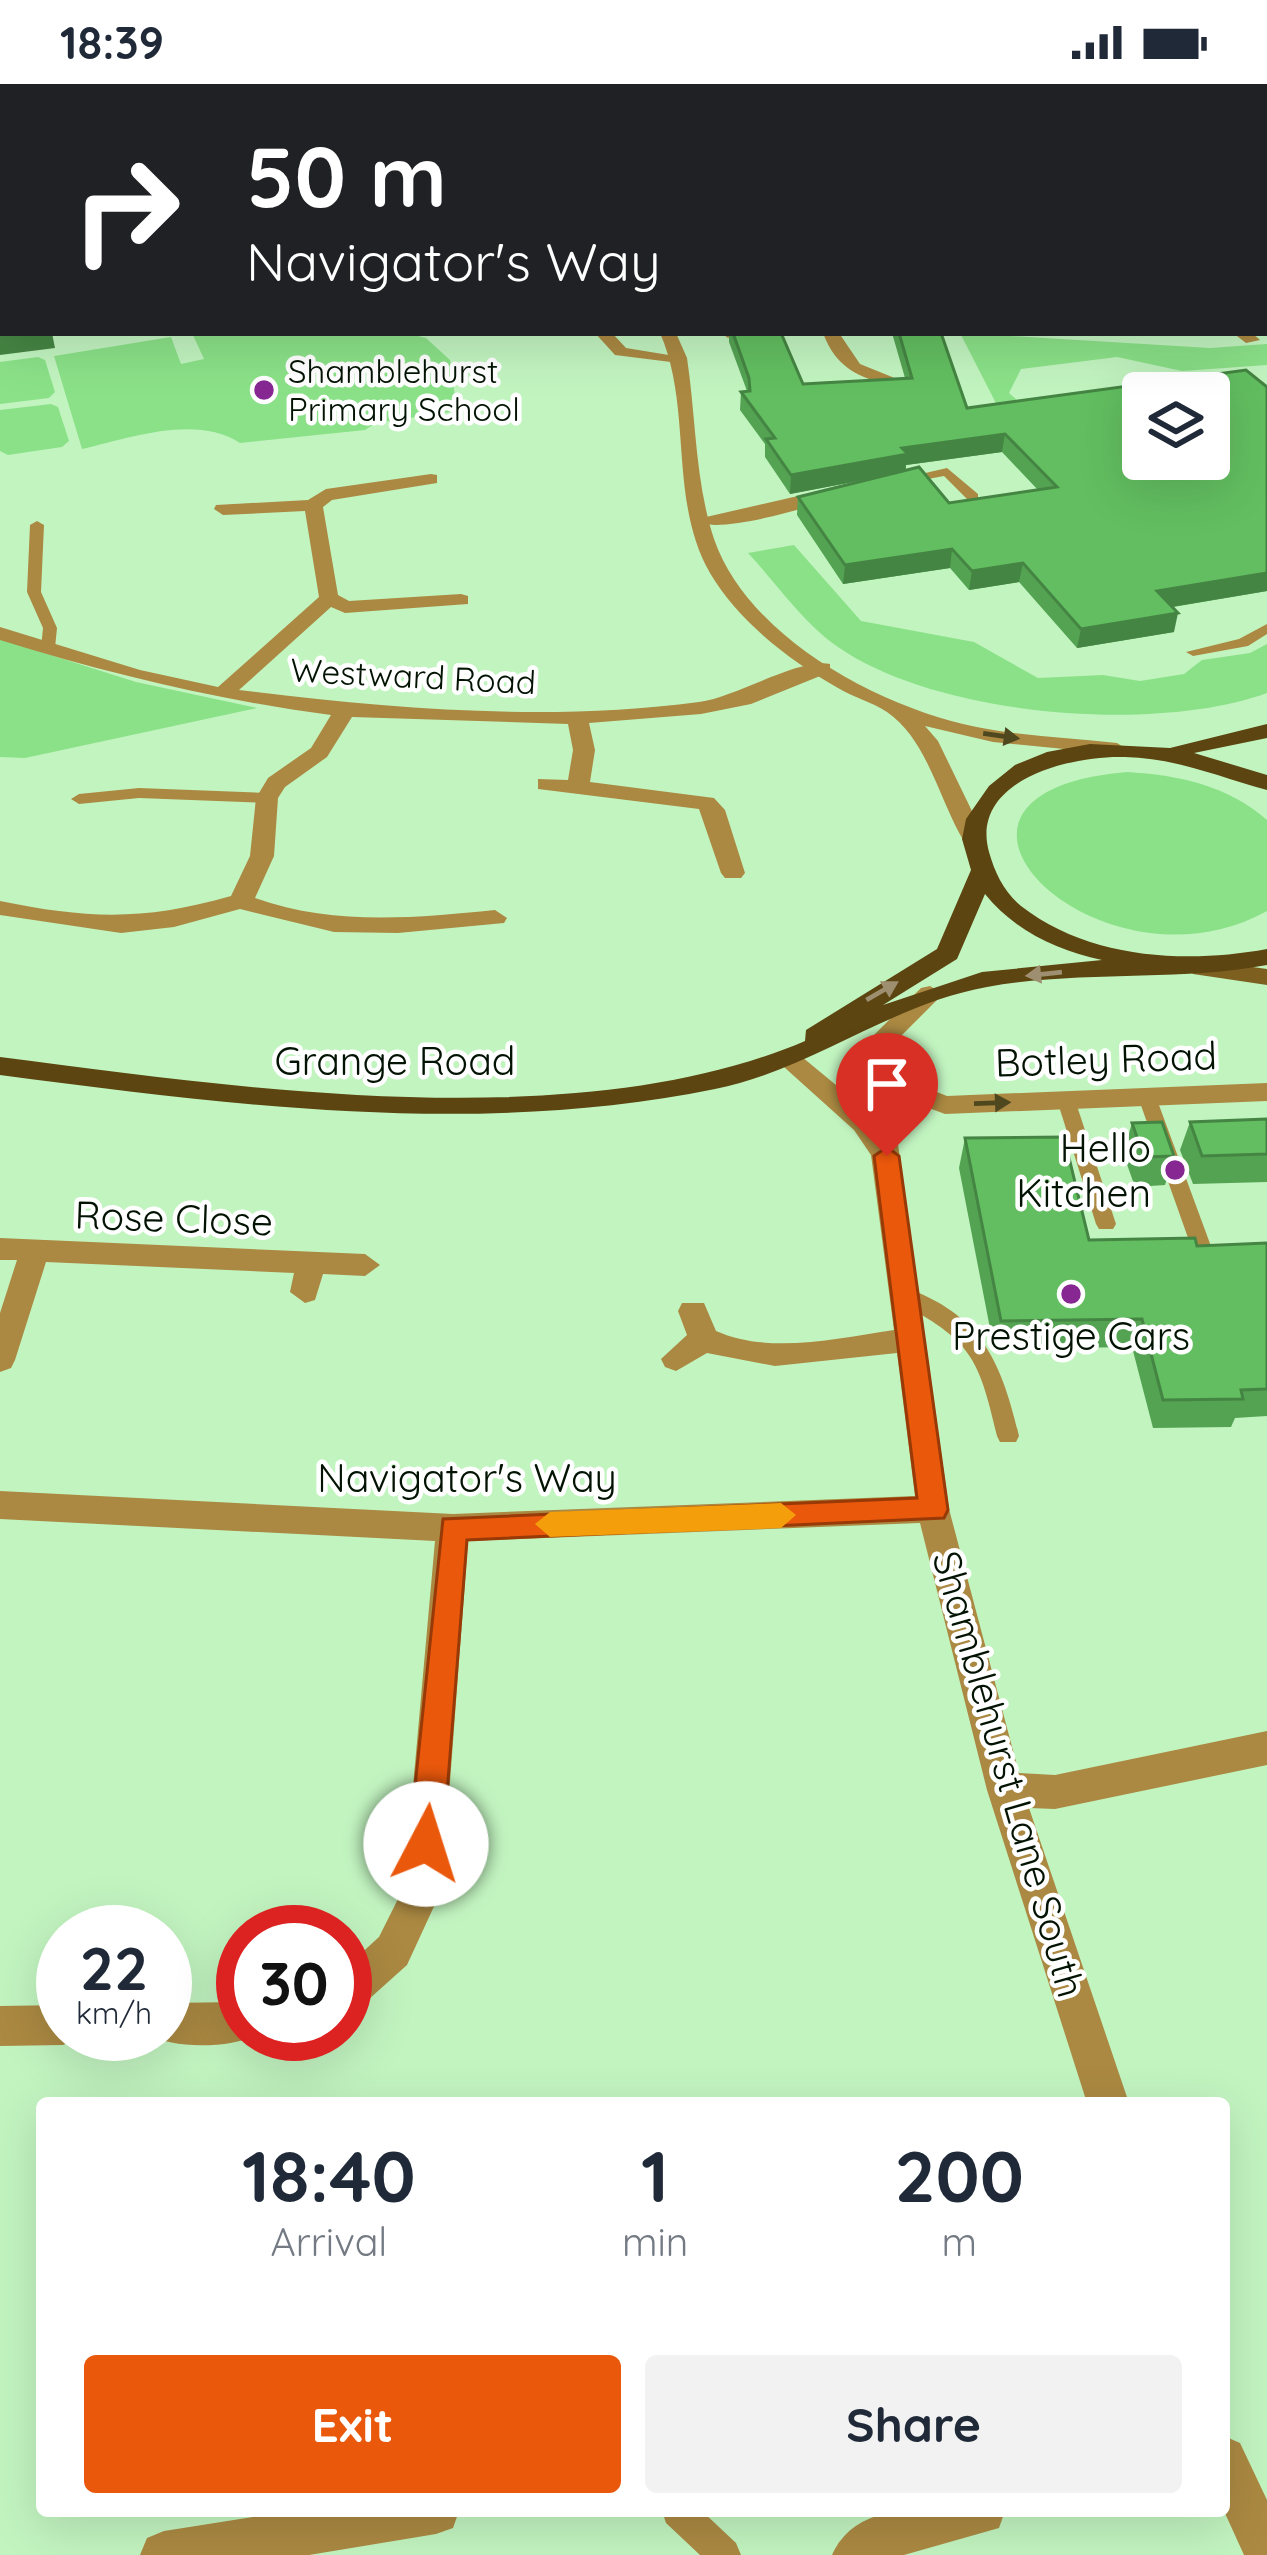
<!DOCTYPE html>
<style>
:root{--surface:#fff;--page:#f2f2f3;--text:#1f2937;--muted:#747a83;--accent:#ea580c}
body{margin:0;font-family:Quicksand,sans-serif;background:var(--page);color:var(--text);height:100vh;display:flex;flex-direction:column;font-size:45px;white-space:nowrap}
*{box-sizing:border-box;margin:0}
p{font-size:39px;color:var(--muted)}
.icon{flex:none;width:66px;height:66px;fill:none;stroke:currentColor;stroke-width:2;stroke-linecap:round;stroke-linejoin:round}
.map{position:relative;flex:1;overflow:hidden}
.side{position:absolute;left:36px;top:2013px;width:1194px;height:420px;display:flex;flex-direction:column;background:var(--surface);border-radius:12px;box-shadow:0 12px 48px #0002}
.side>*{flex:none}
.banner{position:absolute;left:0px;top:0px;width:1269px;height:252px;box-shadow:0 12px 48px #0002;background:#202124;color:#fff;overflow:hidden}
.buttons{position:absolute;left:1122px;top:288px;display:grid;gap:24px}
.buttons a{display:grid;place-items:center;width:108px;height:108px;border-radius:12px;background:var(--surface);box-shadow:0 12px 48px #0002;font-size:60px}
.speed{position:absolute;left:36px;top:1821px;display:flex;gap:24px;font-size:60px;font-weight:700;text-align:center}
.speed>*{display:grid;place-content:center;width:156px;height:156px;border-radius:50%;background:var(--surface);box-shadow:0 12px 48px #0002;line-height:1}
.speed small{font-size:30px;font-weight:400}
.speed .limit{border:18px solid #d22;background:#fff;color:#111}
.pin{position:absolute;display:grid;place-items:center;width:102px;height:102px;color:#fff;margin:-123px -51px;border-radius:50% 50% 50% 0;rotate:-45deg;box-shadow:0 0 12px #0007}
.pin .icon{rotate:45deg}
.me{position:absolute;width:132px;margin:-66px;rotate:5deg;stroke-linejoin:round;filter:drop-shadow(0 0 9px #0008)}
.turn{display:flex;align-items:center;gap:42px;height:252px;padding:0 48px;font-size:54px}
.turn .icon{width:156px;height:156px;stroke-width:2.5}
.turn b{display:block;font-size:84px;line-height:102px}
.eta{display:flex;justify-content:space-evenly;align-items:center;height:204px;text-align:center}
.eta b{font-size:72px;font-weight:800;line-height:84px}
.cta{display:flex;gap:24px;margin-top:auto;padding:24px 48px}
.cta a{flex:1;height:138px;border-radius:12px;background:var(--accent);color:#fff;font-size:48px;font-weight:800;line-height:138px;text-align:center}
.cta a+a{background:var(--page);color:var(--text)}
.status{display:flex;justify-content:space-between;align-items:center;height:84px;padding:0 60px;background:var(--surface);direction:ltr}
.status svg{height:33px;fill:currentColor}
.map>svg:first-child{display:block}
</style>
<div class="status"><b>18:39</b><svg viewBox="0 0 49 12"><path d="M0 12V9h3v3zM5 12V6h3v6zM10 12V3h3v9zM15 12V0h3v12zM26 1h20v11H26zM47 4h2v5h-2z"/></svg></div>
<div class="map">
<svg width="1267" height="2471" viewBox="0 0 1267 2471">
<rect width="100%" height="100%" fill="#c2f4c0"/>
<!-- green -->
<g fill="#8be188">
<path d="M154 0H614L142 3Z"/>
<path d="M192 249H406L426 254 450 276 457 327 376 339 365 346 240 359C196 330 129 354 82 365L54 272 171 253 181 280 204 275Z"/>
<path d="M960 249 1210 264 1267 260V281L1182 287 1117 273 1021 285 1009 309 1035 332 1002 331Z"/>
<path d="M38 273 45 276 55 308 49 314 0 320V278Z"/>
<path d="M51 320 58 323 69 357 62 363 8 371 0 367V326Z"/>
<path d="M794 461 861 537 974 558 1038 594 1103 591 1140 597 1184 590 1202 576 1250 569 1267 560V609C1155 650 937 632 838 563 804 540 776 499 748 469Z"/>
<path d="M0 555 136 598 257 624 25 674 0 673Z"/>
<path d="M1127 688C1178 691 1227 701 1267 736V827C1100 920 881 709 1127 688Z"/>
</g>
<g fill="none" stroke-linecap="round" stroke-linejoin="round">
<!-- stream -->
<path stroke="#ee99f7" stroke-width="6" d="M380 3 391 0"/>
<!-- service -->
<g fill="#ab8942" fill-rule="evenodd">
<path d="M721 249H733L734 251 728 254Z"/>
<path d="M947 384 978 410V416H968L944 392 901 400 895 396Z"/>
<path d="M37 437 44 441 41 508 57 544 55 564 48 568 41 564 43 544 27 508 30 441Z"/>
<path d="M1267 540V550L1248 562 1193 572 1186 568 1239 555Z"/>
<path d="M139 704 267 709 275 714 267 719 139 714 79 720 71 715 79 710Z"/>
<path d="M1147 1007 1156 1013 1212 1165 1209 1170H1195L1192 1165 1138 1013Z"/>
<path d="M1066 1010 1075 1016 1116 1140 1113 1145H1099L1096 1140 1057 1016Z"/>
<path d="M904 1203C982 1231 1001 1277 1019 1352L1016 1358H1000L997 1352C978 1271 971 1257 897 1217L894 1211Z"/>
<path d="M662 2427H702L736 2459 741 2471H700L666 2439Z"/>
</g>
<!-- minor -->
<g fill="#ab8942" fill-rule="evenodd">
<rect x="0" y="9" width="3" height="8"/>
<rect x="1266" y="104" width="1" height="10"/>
<path d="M1267 143V152H1266V143Z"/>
<path d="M595 249H612L626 264 687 274 679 279 615 271Z"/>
<path d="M823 249H839L860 280 902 297 894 302C859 294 836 284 823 249Z"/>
<path d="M1233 249H1252L1260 256 1246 259Z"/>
<path d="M431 390 437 391V399L332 416 323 423 338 511 349 517 461 510 468 512V520L345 529 331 523 239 606C390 625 548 638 699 618 737 613 798 574 830 580V588L751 620 701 630 589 639 595 666 590 698 714 714 725 726 745 789 741 794H725L721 789 699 725 538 705V695L568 696 573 666 568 640 352 633 327 673 285 703 278 714 274 772 255 814C333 842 414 834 495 826L507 834 504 839 398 849 334 848 240 825 174 843 121 849 0 831V817C88 835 144 837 231 812L250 772 256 714 268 694 311 664 331 631C217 616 110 590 0 556V543L140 586 218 603 319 513 305 427 223 431 214 425 216 421 308 416 326 405Z"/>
<path d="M837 403 846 409 843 413C812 421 717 453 693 436Z"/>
<path d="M930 902 943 910 891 962V990L947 1012 1267 999V1017L945 1030 891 1010 949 1425 1019 1689 1055 1691 1267 1647V1681L1055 1725 1029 1724 1129 2019H1087L987 1706 920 1439 468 1457 442 1805 407 1881 359 1924 345 1930V1884L379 1853 404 1803 435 1457 0 1435V1407L453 1430 915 1412 897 1269 775 1282 707 1269 676 1287 665 1283 661 1275 687 1251 678 1227 682 1219H704L716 1247C770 1271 838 1254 894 1246L871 1071 854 1046 774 974 778 968H796L865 1025V960L921 904Z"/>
<path d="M0 1154 365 1170 380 1181 365 1192 323 1190 315 1216 305 1219 290 1208 294 1189 46 1178 15 1276 11 1284 0 1288V1229L17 1176H0Z"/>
<path d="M243 1918V1950H258C235 1964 171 1966 150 1950H165V1919Z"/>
<path d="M63 1921V1950H79L77 1955 63 1961 0 1962V1922Z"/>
<path d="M1224 2352 1240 2359 1267 2416V2471H1244L1224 2427Z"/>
<path d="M290 2427H459L453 2444 436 2450 309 2471H140L147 2454 164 2447Z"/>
<path d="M893 2427H1005L999 2444 904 2471H832C844 2444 865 2434 893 2427Z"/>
</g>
<!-- tertiary -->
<g fill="#ab8942" fill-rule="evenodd">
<path d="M54 0H67L69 3H56Z"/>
<rect x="1266" y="95" width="1" height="8"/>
<path d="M660 249H676L687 274C696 333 695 398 714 455 747 550 870 618 963 640 1013 652 1066 653 1117 659L1128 666 1125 671 993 658 925 642 938 657 985 754 973 761 965 759C939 717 928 656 887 628 872 618 853 613 838 604 789 576 739 538 710 489 668 416 693 324 660 249Z"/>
</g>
<!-- secondary -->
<path fill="#7d6020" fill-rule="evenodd" d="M1202 876 1267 885V901L1193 890 1189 884Z"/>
<!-- primary -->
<path fill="#5c4510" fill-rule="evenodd" d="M1267 640V654L1194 669 1267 691V706C1219 693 1176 674 1125 673 1073 671 969 695 989 768 995 789 1004 808 1021 822 1089 875 1186 880 1267 865V881C1175 898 1080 886 987 903 891 920 811 986 715 1005 478 1053 237 1022 0 991V973C239 1004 579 1054 805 957L806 946 937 865 971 786 962 755 966 735 989 702 1015 681 1047 668 1090 660 1170 664ZM985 810C1014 846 1056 866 1102 876L982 888 883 921 957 875Z"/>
</g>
<!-- wall -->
<g fill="#54a353" fill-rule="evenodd">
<path d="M729 249H781L803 300 905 294 892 249H941L967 324 1267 303V507L1173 523 1174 548 1077 564 1019 498 969 506 950 484 843 500 797 431 798 413 874 394 790 410 765 373V360L740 326 741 308 747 307 729 258ZM1002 368 1038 406 949 419 906 386V381Z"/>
<path d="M1267 1035V1098L1193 1100 1180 1066 1190 1038Z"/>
<path d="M1132 1039 1174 1072 1165 1101 1135 1103 1123 1069Z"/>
<path d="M965 1054 1089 1156 1197 1162 1267 1159V1332L1235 1334 1231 1343 1153 1344 1132 1263 994 1265 959 1084Z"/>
</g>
<!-- shaded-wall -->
<g fill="#458543">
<path d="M0 249H52L55 264 0 271Z"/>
<path d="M1005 350 1002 368 906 381 905 388 790 410 791 391 902 364Z"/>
<path d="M952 465 950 484 843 500 845 481Z"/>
<path d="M1023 479 1019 498 969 506 972 487Z"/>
<path d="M1267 489V507L1153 526 1157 507Z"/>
<path d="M1178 529 1174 548 1077 564 1081 545Z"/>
</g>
<!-- building -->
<g fill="#62be60" stroke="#458543" stroke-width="3" fill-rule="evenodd">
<path d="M622 0H1267V60L1266 3H606Z"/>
<path d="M3 102V249H0V128L3 127 0 104Z"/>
<path d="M733 249H781L803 300 912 294 899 249H941L967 324 1246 286 1267 303V489L1157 507 1178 529 1081 545 1023 479 972 487 952 465 845 481 798 413 919 383 949 419 1057 403 1005 350 902 364 908 370 791 391 766 355 775 354 741 308 750 307 749 294ZM1143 309H1209V375H1143Z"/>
<path d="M1267 1035V1070L1202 1072 1190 1038Z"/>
<path d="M1162 1038 1174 1072 1144 1073 1132 1039Z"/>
<path d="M1064 1053 1089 1156 1195 1154 1197 1162 1267 1159V1305L1241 1306 1243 1315 1163 1316 1142 1235 1001 1237 965 1054Z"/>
</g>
<!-- one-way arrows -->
<defs><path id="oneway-solid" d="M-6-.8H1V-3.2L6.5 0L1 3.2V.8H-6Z" transform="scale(3)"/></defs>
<g fill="#4f481f">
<use href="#oneway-solid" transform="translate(1001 652) rotate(8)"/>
<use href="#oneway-solid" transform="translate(992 1019) rotate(-2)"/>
</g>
<g fill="#9d8f70">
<use href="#oneway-solid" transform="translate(1044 890) rotate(174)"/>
<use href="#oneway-solid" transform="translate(882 907) rotate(-30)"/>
</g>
<!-- route -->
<path fill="#ea580c" stroke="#983908" stroke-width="3" d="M887 1063 899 1072 948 1426 944 1434 467 1456 443 1760 438 1772 426 1777 414 1772 409 1760 443 1435 917 1414 874 1072Z"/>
<!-- slow -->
<path fill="#f59e0b" d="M781 1419 796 1431 781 1444 550 1453 535 1440 550 1428Z"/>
<!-- markers -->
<g fill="#872892" stroke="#fff" stroke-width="4.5">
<circle cx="264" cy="306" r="12"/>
<circle cx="1175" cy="1086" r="12"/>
<circle cx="1071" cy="1210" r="12"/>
</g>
<g text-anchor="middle" stroke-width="9" stroke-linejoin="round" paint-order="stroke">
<!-- far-poi labels -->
<g font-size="33" fill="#031303" stroke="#fff" text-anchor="start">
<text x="288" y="299">Shamblehurst<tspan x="288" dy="38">Primary School</tspan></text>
</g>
<!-- far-street labels -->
<g font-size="33" fill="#031303" stroke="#fff">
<text transform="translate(413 592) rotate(3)" y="12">Westward Road</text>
</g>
<!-- street labels -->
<g font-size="39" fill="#031303" stroke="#fff">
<text transform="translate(1106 975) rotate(-2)" y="14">Botley Road</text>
<text x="395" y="991">Grange Road</text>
<text transform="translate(174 1134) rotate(2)" y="14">Rose Close</text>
<text x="467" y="1408">Navigator's Way</text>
<text transform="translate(1009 1690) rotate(74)" y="14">Shamblehurst Lane South</text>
</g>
<!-- poi labels -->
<g font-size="39" fill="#031303" stroke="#fff" text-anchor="end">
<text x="1151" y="1078">Hello<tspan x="1151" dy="45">Kitchen</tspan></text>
<text x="1071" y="1266" text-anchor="middle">Prestige Cars</text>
</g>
</g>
</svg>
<div class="buttons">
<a><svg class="icon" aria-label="layers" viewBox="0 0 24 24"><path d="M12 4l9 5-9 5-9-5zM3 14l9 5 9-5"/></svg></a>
</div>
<div class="speed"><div>22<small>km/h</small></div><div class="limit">30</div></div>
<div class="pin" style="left:887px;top:1072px;background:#d93025"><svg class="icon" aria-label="arrive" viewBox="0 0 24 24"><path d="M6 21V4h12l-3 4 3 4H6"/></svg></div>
<svg class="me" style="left:426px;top:1760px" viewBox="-20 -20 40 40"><circle r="19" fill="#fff"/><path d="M0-13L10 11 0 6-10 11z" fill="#ea580c"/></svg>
<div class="banner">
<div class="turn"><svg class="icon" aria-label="right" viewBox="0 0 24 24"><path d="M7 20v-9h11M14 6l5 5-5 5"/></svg><div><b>50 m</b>Navigator's Way</div></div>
</div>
<section class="side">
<div class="eta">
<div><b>18:40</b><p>Arrival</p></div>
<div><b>1</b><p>min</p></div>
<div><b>200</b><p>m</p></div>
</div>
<div class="cta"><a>Exit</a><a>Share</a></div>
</section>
</div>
